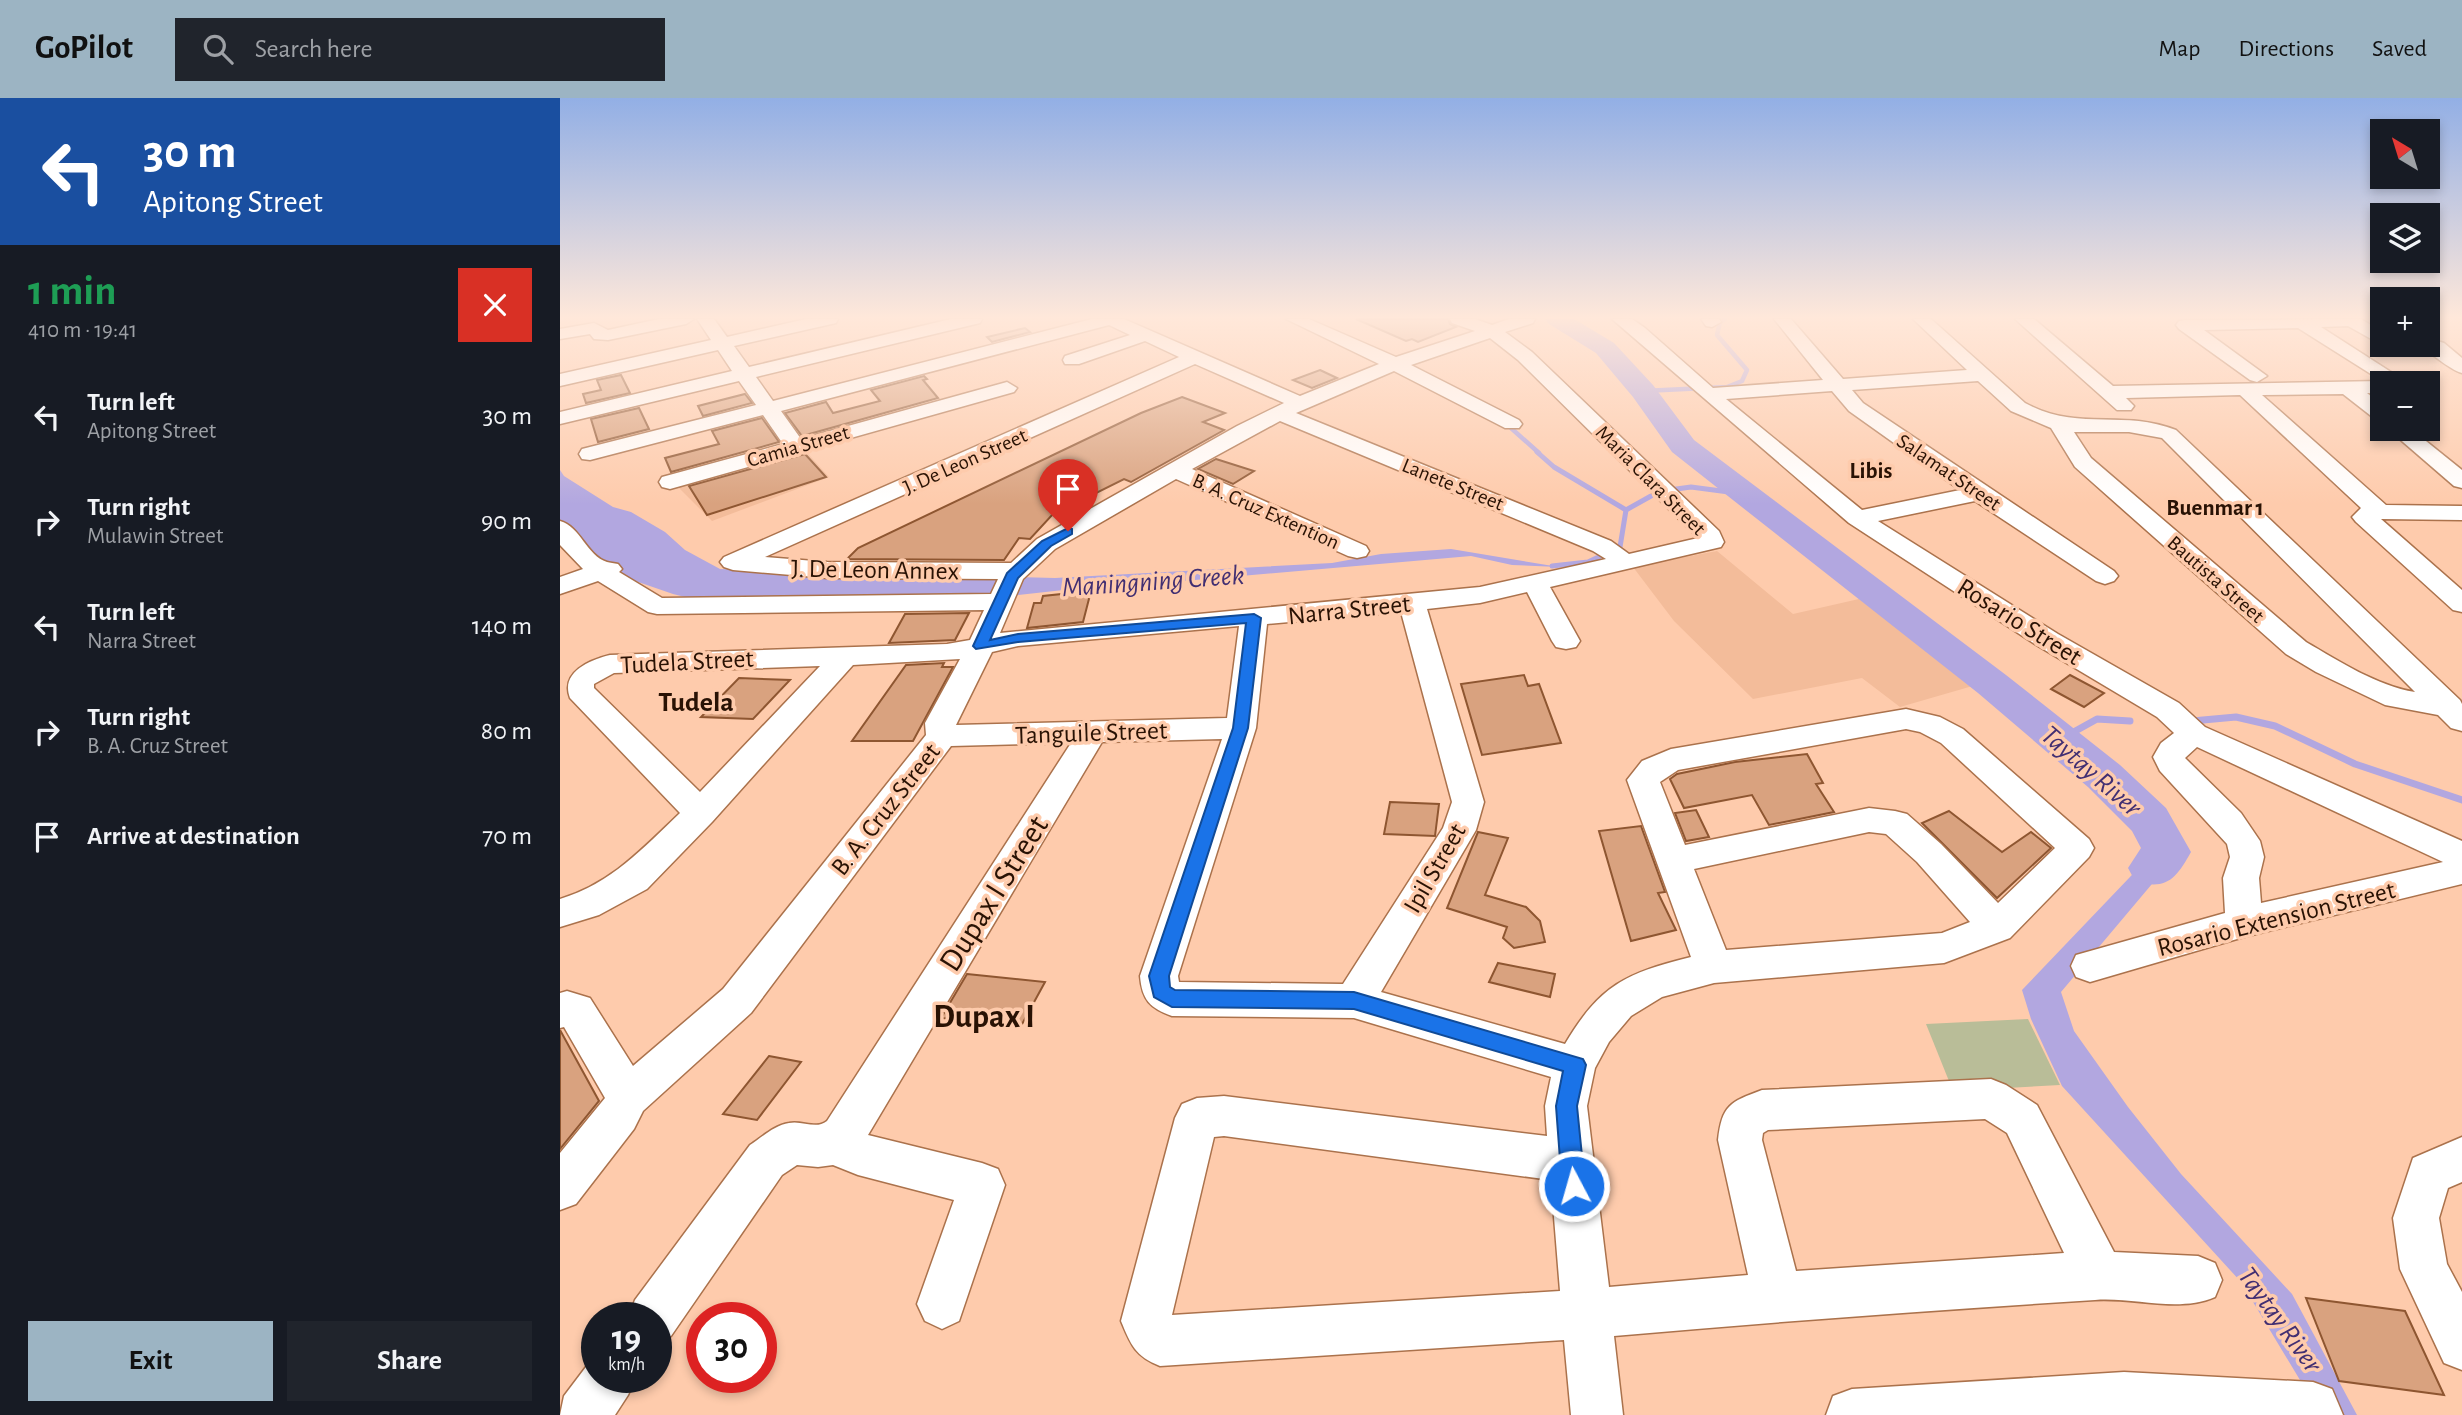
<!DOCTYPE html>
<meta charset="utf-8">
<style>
:root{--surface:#171b24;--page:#20242c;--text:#f1f3f6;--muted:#9ea1a6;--accent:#9cb4c3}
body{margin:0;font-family:"Alegreya Sans",sans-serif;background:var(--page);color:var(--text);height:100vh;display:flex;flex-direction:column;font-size:26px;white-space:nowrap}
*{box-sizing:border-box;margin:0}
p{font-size:23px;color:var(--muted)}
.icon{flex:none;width:38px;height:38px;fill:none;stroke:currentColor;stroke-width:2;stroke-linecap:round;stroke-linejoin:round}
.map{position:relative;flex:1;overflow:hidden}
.drawer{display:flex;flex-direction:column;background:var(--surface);width:560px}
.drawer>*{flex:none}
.banner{background:#1a4fa0;color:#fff;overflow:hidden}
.needle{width:46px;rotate:322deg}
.buttons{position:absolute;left:1810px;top:21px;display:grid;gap:14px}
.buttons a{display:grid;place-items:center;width:70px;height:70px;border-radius:0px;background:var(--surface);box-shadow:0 4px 10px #0003;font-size:35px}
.speed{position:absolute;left:21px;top:1204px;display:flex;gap:14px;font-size:35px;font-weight:700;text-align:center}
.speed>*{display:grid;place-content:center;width:91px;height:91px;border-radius:50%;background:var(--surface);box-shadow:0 4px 10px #0003;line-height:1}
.speed small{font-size:18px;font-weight:400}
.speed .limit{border:10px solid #d22;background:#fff;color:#111}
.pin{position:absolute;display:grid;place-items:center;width:60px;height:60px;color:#fff;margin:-72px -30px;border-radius:50% 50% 50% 0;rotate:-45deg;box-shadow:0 0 7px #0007}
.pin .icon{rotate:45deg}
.me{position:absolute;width:77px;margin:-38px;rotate:354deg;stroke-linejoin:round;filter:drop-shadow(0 0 5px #0008)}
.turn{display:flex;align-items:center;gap:24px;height:147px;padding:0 28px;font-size:32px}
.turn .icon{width:91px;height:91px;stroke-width:2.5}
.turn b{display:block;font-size:49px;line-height:60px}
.round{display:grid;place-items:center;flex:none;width:74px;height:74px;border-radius:0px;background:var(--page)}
.headline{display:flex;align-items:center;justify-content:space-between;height:119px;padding:0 28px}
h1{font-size:42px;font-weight:600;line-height:52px;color:#1e9e55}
.cta{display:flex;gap:14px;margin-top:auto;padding:14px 28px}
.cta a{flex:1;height:80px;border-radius:0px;background:var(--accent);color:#111;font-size:28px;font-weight:600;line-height:80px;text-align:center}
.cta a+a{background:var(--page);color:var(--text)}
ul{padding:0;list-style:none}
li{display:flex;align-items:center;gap:21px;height:105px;padding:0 28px}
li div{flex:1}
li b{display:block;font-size:26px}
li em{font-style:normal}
header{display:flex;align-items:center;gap:42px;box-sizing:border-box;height:98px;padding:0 35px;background:var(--accent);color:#111}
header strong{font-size:33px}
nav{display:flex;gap:38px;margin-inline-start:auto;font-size:24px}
.search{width:490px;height:63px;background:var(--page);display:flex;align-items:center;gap:18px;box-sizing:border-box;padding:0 24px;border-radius:0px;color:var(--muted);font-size:26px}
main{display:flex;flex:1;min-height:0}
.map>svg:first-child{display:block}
</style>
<header>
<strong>GoPilot</strong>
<div class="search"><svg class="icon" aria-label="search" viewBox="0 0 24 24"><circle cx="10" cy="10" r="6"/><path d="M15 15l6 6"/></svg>Search here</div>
<nav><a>Map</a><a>Directions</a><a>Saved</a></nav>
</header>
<main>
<section class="drawer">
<div class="banner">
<div class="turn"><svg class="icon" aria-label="left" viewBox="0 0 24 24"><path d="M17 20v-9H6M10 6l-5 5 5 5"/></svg><div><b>30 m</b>Apitong Street</div></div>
</div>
<div class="headline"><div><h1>1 min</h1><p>410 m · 19:41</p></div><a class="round" style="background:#d93025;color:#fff"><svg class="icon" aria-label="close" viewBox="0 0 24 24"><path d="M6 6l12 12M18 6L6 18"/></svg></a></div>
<ul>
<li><svg class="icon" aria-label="left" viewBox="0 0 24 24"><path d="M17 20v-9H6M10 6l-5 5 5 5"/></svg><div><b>Turn left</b><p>Apitong Street</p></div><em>30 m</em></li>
<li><svg class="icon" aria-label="right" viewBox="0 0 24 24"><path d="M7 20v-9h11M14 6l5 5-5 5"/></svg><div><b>Turn right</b><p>Mulawin Street</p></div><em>90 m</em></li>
<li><svg class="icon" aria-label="left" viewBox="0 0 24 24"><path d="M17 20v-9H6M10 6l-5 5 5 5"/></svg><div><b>Turn left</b><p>Narra Street</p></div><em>140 m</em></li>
<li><svg class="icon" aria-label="right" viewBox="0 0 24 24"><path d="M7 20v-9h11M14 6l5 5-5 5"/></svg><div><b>Turn right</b><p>B. A. Cruz Street</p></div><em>80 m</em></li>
<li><svg class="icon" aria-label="arrive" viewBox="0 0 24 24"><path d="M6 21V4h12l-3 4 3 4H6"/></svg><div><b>Arrive at destination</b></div><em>70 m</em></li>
</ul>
<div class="cta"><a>Exit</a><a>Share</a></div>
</section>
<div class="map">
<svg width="1902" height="1317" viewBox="0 0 1902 1317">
<rect width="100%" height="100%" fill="#fecbac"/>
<!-- built -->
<g fill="#f3bc9a">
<path d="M243 350 269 379 152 423 115 386Z"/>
<path d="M1157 453 1233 516 1299 501 1416 587 1340 609 1302 580 1193 601 1114 523 1073 469Z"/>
</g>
<!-- green -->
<path fill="#b9bd98" d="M1468 921 1500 987 1393 993 1366 926Z"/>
<!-- water -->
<g fill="#b2a7e0">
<path d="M0 372 4 378 53 409 71 414 105 434 125 452 160 471 495 480 772 465 821 456 891 451 999 469 952 467 911 458 612 484 567 485 422 501 145 504 113 496 55 476 0 425Z"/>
<path d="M1590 722 1604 737 1613 761 1501 894 1514 933 1568 1009 1621 1076 1732 1196 1797 1317H1761L1681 1184 1502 988 1471 921 1462 892 1591 757 1597 742Z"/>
</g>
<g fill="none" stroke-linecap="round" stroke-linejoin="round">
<!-- stream-far2 -->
<g stroke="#b2a7e0" stroke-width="4.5">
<path d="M1083 293 1167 289 1182 283 1187 272 1157 237 1160 224 1165 221"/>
<path d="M951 330 979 355"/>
</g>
<!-- stream-far1 -->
<g stroke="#b2a7e0" stroke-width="5">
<path d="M977 354 994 369 1066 412"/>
<path d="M1109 392 1131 389 1184 396"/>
<path d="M992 468 1028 464 1060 449 1066 412 1091 398"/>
</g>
<!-- stream -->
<g stroke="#b2a7e0" stroke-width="7">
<path d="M1632 623 1676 619 1715 628 1795 666 1902 702"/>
<path d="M1501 641 1537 621 1570 623"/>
</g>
<!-- river -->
<path fill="#b2a7e0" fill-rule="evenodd" d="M985 221H1014L1054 245 1093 287 1134 342 1446 577 1560 667 1606 710 1631 754C1616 781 1606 793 1575 783L1568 770 1581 750 1572 733 1528 689 1418 595 1112 354 1073 299 1036 255 989 226Z"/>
</g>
<!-- building -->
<g fill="#d9a27f" stroke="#8e5631" stroke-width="2">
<path d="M796 221H888L890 226 896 229 858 244 852 241 846 243Z"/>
<path d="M465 230 470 234 432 244 427 239Z"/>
<path d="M760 272 777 280 752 290 733 282Z"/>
<path d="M61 277 70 295 26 305 23 296 41 292 37 282Z"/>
<path d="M364 278 367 281 363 282 378 300 242 338 225 315 266 304 273 315 320 303 311 292Z"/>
<path d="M185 296 192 305 143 318 138 308Z"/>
<path d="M622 299 665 315 643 324 664 332 571 384 564 381 492 417 470 441 459 440 444 462 287 461 298 450 581 315Z"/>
<path d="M79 310 89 331 38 344 31 321Z"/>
<path d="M202 320 219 344 111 374 105 360 159 346 152 333Z"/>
<path d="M245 356 266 379 147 417 129 388Z"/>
<path d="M656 361 694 373 673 386 638 371Z"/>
<path d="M531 493 523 524 467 530 474 505H481L483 498Z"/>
<path d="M409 515 395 542 329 545 345 516Z"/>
<path d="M384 565 382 569H393L353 643H292L346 567Z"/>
<path d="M964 577 968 588 979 586 1001 645 922 657 901 586Z"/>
<path d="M1510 577 1544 595 1524 609 1491 591Z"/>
<path d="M179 580 230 582 193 621 141 619Z"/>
<path d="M1247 656 1263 685 1256 686 1274 714 1209 727 1192 697 1124 710 1110 681 1117 676 1175 664Z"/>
<path d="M830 704 879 706 875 738 824 736Z"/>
<path d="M1136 712 1149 739 1126 743 1115 715Z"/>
<path d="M1389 713 1442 754 1471 734 1491 750 1437 800 1362 725Z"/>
<path d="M1081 728 1105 794 1098 795 1116 832 1071 843 1039 733Z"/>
<path d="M918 734 948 740 925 797 966 809 980 823 985 844 954 850 943 840 947 829 887 810Z"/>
<path d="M938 865 995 876 990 899 929 884Z"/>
<path d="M407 876 485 884 461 928 381 920Z"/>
<path d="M0 932 39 1003 0 1051Z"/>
<path d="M209 958 241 964 197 1022 163 1016Z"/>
<path d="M1746 1200 1845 1213 1884 1297 1779 1283Z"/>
</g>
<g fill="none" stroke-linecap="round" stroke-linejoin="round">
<defs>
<g id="minor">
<path d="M99 221H134L126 226 48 242 34 241 30 236 0 241V231L34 225 48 232Z"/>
<path d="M137 221H154L167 239 246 221H278L276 225 174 248 189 269 391 221H422L420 225 196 279 213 303 532 221H564L740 298 819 266 726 221H749L836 259 915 233 892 225 890 221H915L932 227 949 221H975L973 225 945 234 972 254 1159 433 1164 444 1161 449 990 489 1020 543 1016 549 1006 551 996 549 992 543 967 494 920 505 867 511 924 704 916 732 821 894 1005 946C1040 887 1066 875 1131 859L1067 682 1082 663 1111 651 1346 611 1380 619 1403 631 1529 741 1534 750 1529 759 1450 840 1384 865 1154 885 1102 899 1071 918 1049 944 1035 970 1027 1008 1049 1189 1188 1177 1158 1042C1162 1007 1170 1004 1202 992L1431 981 1446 987 1477 1007 1554 1154 1638 1158 1655 1165 1662 1182 1655 1199C1618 1215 1574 1199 1535 1202 1375 1212 1214 1224 1054 1238L1063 1317H1011L1004 1242 600 1268C575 1258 571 1247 561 1223L615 1020 622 1006 637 1000 664 998 987 1038 985 1008 991 979 794 920 612 918C590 910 582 902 580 878L662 641 542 644 308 1037 422 1065 438 1071 445 1087 399 1223 382 1231 365 1223 357 1206 394 1102 298 1077 273 1067 258 1069 237 1067 222 1077 111 1238 96 1244V1220H68L75 1202 190 1047C202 1039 215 1027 229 1025 242 1022 256 1032 267 1023L511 645 391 648 191 915 83 1013 74 1031 16 1106 0 1112V1055L45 1000 4 929 0 930V895L7 893 30 900 73 968 163 891 366 637 365 625 400 561 293 567 152 724 87 791 39 817 0 829V801C52 785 82 751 120 715L10 600C0 574 30 562 50 557L387 546 410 542 424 512 97 516 88 514 38 483 0 496V479L23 471 0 447V423C20 428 27 458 47 464 50 465 54 465 58 466L62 471 59 474 102 500 431 496 438 481 267 480 173 472 164 469 160 464 164 459 619 259 585 243 519 266H505L503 262 505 258 570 237 549 227 221 313 241 341 447 284 457 290 454 294 110 391 102 389 99 384 102 379 223 346 203 317 30 362 22 361 19 356 22 351 196 307 179 283 0 326V314L172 273 158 252 0 288V276L151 242ZM930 240 958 262 1138 440 1069 456 1051 443 736 315 834 273 945 330H959L962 326 959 322 851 267ZM635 266 724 305 677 328 477 441 451 465 267 464 205 459ZM720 323 1033 453 1046 461 920 489 440 535 463 481 495 451 616 381 788 458 797 460 806 458 809 453 806 448 632 371ZM841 514 892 704 883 730 783 886 619 884 618 878 696 630 707 526ZM679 528 667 620 396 627 432 554 458 548ZM260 568 140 694 34 590V586L54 575ZM1346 631 1360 634 1381 645 1495 750 1438 805 1381 746 1347 716 1335 713 1309 710 1125 747 1100 684 1118 672ZM1309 734 1326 736 1357 764 1410 824 1382 835 1166 852 1134 771ZM1425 1021 1447 1035 1504 1155 1236 1173 1202 1042 1203 1035 1208 1032ZM664 1038 991 1082 1000 1193 612 1217 654 1039Z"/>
<path d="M1052 221H1072L1085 230 1153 290 1263 282 1214 221H1231L1283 281 1407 272 1353 221H1371L1465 305C1518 334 1562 311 1616 332L1900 602 1902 606V633L1891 630 1878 617 1825 607 1756 574 1726 556 1515 369 1491 330 1451 313 1418 283 1292 292 1303 305 1554 473 1558 478 1554 483 1545 486 1536 483 1415 403 1318 423 1498 536 1619 605 1645 629 1902 743V786L1684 839 1530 884 1516 879 1511 868 1516 857 1665 815 1663 780 1670 759 1667 746 1600 673 1593 659 1601 645 1614 635 1597 619 1478 548 1289 425ZM1272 293 1289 313 1400 392 1302 412 1166 301ZM1514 334H1569L1602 340 1855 594C1817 588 1779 563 1746 544L1531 360ZM1637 649 1883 764 1701 805 1699 780 1704 759 1700 743 1681 715 1625 660Z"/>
<path d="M1141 221H1159L1161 224 1152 229 1146 228Z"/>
<path d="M1455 221H1474L1553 288 1822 283 1738 230 1644 232 1707 278 1697 284 1690 282 1619 231 1616 227 1619 223 1625 222 1801 221 1822 234V247H1825H1822L1788 228 1761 229 1848 285H1822V295H1807L1822 307V323L1815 321 1783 296 1702 297 1826 407 1902 408V422L1821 421 1902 492V514L1893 512 1796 424 1792 419 1801 410 1680 297 1566 300 1574 308 1571 312H1557Z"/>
<path d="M1867 240 1884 245 1902 260V275C1890 272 1870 254 1859 247H1867Z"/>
<path d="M1828 331H1851L1902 372V390L1894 388Z"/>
<path d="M1902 1039V1084L1888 1090 1879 1120 1887 1166 1902 1194V1272L1884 1265 1840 1171 1833 1120 1853 1060Z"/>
<path d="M37 1259V1279H76L68 1297 55 1317H0L4 1298 32 1261Z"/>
<path d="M1564 1274 1753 1284 1772 1291 1783 1317H1266L1273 1298 1292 1291Z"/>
</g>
</defs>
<!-- minor casing -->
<use href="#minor" stroke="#ab724c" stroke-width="3"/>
<!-- minor -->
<use href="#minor" fill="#fff" fill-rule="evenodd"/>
</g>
<!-- sky -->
<linearGradient id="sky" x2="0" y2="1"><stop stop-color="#92afe5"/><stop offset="0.54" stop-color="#ffe8da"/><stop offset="1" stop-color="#ffe8da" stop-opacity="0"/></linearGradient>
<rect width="1902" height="406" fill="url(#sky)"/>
<!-- route -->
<path fill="#1a73e8" stroke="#114b97" stroke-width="2" d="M508 430 512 431V436L491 448 458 480 430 542 458 536 694 516 701 520 688 630 609 878 610 889 615 892 794 894 1023 961 1026 967 1017 1008 1025 1088 1022 1096 1014 1099 1006 1096 1002 1088 996 1008 1003 973 794 911 612 909 594 899 589 878 673 630 686 525 458 544 416 551 413 548 447 475 482 443Z"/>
<g text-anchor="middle" stroke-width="7" stroke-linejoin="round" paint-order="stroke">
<!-- far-street labels -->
<g font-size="21" fill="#291204" stroke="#fecbac">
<text transform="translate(238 348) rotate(-16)" y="7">Camia Street</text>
<text transform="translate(405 363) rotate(-24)" y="7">J. De Leon Street</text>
<text transform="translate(1389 374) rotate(34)" y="7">Salamat Street</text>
<text transform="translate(1091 382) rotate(45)" y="7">Maria Clara Street</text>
<text transform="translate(893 386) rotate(22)" y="7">Lanete Street</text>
<text transform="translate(706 413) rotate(24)" y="7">B. A. Cruz Extention</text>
<text transform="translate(1656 481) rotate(41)" y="7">Bautista Street</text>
</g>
<!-- far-neighbourhood labels -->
<g font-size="23" font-weight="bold" fill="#291204" stroke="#fecbac">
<text x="1311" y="380">Libis</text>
<text x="1655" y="417">Buenmar 1</text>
</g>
<!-- street labels -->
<g font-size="26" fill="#291204" stroke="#fecbac">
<text transform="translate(315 471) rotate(1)" y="9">J. De Leon Annex</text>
<text transform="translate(789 511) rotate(-6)" y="9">Narra Street</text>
<text transform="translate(1460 523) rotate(32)" y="9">Rosario Street</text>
<text transform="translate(127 563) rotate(-3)" y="9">Tudela Street</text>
<text transform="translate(531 634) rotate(-2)" y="9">Tanguile Street</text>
<text transform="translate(325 711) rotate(-52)" y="9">B. A. Cruz Street</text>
<text transform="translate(874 770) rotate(-60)" y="9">Ipil Street</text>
<text transform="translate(1716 820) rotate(-14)" y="9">Rosario Extension Street</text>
</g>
<!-- water labels -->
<g font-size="28" font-style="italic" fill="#422f72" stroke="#fecbac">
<text transform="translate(593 482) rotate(-4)" y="10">Maningning Creek</text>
<text transform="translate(1532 672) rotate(41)" y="10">Taytay River</text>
<text transform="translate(1721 1221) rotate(54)" y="10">Taytay River</text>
</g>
<!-- neighbourhood labels -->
<g font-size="28" font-weight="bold" fill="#291204" stroke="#fecbac">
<text x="136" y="613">Tudela</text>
</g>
<!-- near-street labels -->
<g font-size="32" fill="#291204" stroke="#fecbac">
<text transform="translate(433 795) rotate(-58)" y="11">Dupax I Street</text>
</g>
<!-- near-neighbourhood labels -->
<g font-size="33" font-weight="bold" fill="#291204" stroke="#fecbac">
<text x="424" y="929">Dupax I</text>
</g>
</g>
</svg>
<div class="buttons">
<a><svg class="needle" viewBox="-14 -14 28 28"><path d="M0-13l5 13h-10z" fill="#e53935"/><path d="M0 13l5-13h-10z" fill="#9ea1a6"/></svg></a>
<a><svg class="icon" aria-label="layers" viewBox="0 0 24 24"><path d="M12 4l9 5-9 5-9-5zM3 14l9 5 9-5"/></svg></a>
<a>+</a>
<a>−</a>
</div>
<div class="speed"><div>19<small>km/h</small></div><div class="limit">30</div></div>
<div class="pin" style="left:508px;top:433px;background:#d93025"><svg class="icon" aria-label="arrive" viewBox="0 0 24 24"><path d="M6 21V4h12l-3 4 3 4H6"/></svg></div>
<svg class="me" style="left:1014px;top:1088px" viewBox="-20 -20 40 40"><circle r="17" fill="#1a73e8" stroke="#fff" stroke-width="3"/><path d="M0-11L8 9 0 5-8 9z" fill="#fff"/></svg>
</div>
</main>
